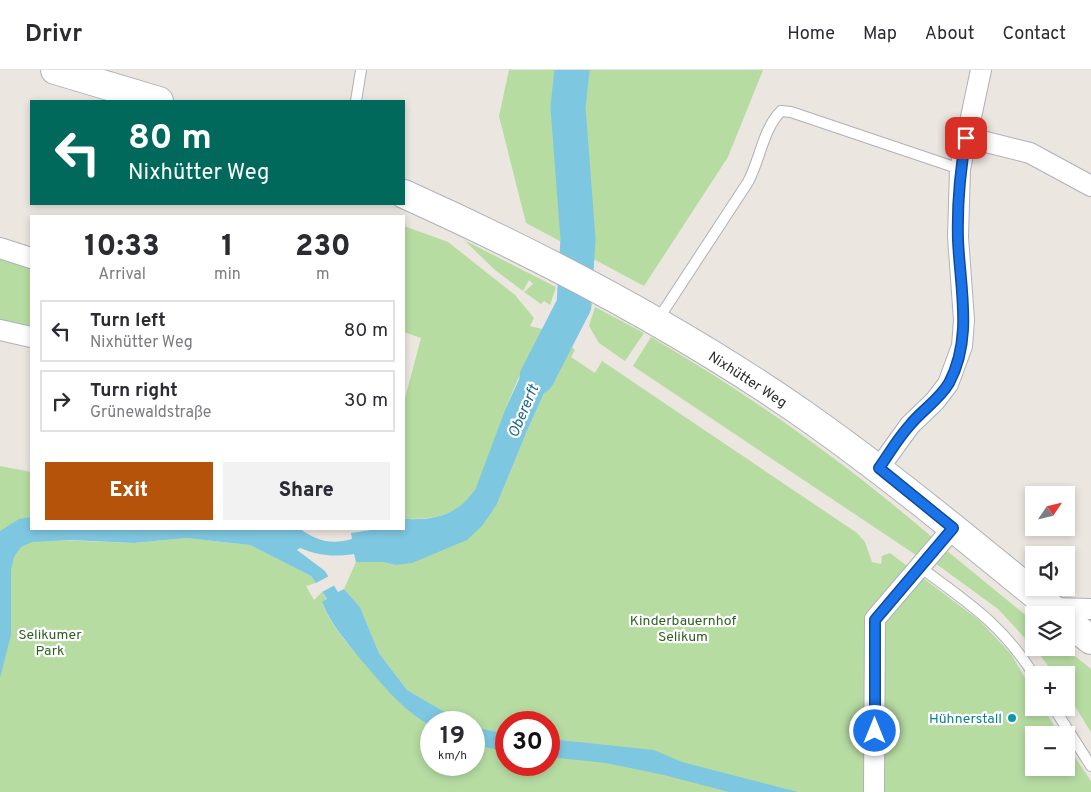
<!DOCTYPE html>
<meta charset="utf-8">
<style>
:root{--surface:#fff;--page:#f2f2f3;--text:#2b2b33;--muted:#7c7c81;--line:#e1e1e2;--accent:#b45309}
body{margin:0;font-family:Overpass,sans-serif;background:var(--page);color:var(--text);height:100vh;display:flex;flex-direction:column;font-size:19px;white-space:nowrap}
*{box-sizing:border-box;margin:0}
p{font-size:16px;color:var(--muted)}
.icon{flex:none;width:28px;height:28px;fill:none;stroke:currentColor;stroke-width:2;stroke-linecap:round;stroke-linejoin:round}
.map{position:relative;flex:1;overflow:hidden}
.details{position:absolute;left:30px;top:145px;width:375px;height:315px;display:flex;flex-direction:column;background:var(--surface);border-radius:0px;box-shadow:0 2px 8px #0003}
.details>*{flex:none}
.guide{position:absolute;left:30px;top:30px;width:375px;height:105px;border-radius:0px;box-shadow:0 2px 8px #0003;background:#00695c;color:#fff;overflow:hidden}
.needle{width:32px;rotate:55deg}
.fabs{position:absolute;left:1025px;top:416px;display:grid;gap:10px}
.fabs a{display:grid;place-items:center;width:50px;height:50px;border-radius:0px;background:var(--surface);box-shadow:0 2px 8px #0003;font-size:25px}
.speed{position:absolute;left:420px;top:641px;display:flex;gap:10px;font-size:25px;font-weight:700;text-align:center}
.speed>*{display:grid;place-content:center;width:65px;height:65px;border-radius:50%;background:var(--surface);box-shadow:0 2px 8px #0003;line-height:1}
.speed small{font-size:12px;font-weight:400}
.speed .limit{border:8px solid #d22;background:#fff;color:#111}
.pin{position:absolute;display:grid;place-items:center;width:42px;height:42px;color:#fff;margin:-21px;border-radius:10px;box-shadow:0 2px 8px #0006}
.me{position:absolute;width:55px;margin:-28px;rotate:0deg;stroke-linejoin:round;filter:drop-shadow(0 0 4px #0008)}
.turn{display:flex;align-items:center;gap:18px;height:105px;padding:0 15px;font-size:22px}
.turn .icon{width:65px;height:65px;stroke-width:2.5}
.turn b{display:block;font-size:35px;line-height:42px}
.eta{display:flex;justify-content:space-evenly;align-items:center;height:85px;text-align:center}
.eta b{font-size:30px;font-weight:800;line-height:35px}
.primary-button{display:flex;gap:10px;margin-top:auto;padding:10px 15px}
.primary-button a{flex:1;height:58px;border-radius:0px;background:var(--accent);color:#fff;font-size:20px;font-weight:800;line-height:58px;text-align:center}
.primary-button a+a{background:var(--page);color:var(--text)}
ul{padding:0;list-style:none}
li{display:flex;align-items:center;gap:15px;height:62px;margin:0 10px 8px;padding:0 5px;border:2px solid var(--line);border-radius:0px}
li div{flex:1}
li b{display:block;font-size:19px}
li em{font-style:normal}
header{display:flex;align-items:center;gap:30px;box-sizing:border-box;height:70px;padding:0 25px;background:var(--surface);border-bottom:1px solid var(--line)}
header strong{font-size:24px}
nav{display:flex;gap:28px;margin-inline-start:auto;font-size:18px}
.map>svg:first-child{display:block}
</style>
<header>
<strong>Drivr</strong>
<nav><a>Home</a><a>Map</a><a>About</a><a>Contact</a></nav>
</header>
<div class="map">
<svg width="1091" height="722" viewBox="0 0 1091 722">
<rect width="100%" height="100%" fill="#ebe6df"/>
<!-- green -->
<g fill="#b6dca2" fill-rule="evenodd">
<path d="M509 0H763L728 87 644 216 526 153 499 46Z"/>
<path d="M404 156 448 172 515 225 534 248 530 256 542 259C528 287 515 314 504 343 495 367 484 412 468 431 453 448 424 449 404 449V332L421 268 404 262Z"/>
<path d="M464 170 556 217 550 235 544 231 541 234 524 222 533 214 529 210 523 221 495 200Z"/>
<path d="M0 187 31 197V258L0 250Z"/>
<path d="M595 237 644 263 625 291 599 273 589 256Z"/>
<path d="M651 267C753 327 843 391 933 468L919 487 633 296Z"/>
<path d="M567 272 575 280 571 287 595 303 602 291 857 463 865 472 872 492 881 494 882 486 890 483 980 551 1011 584 1034 623V638H1043L1060 665H1034V698H1066V674L1091 711V722H0V396L31 402V459L58 470 134 473 186 468 250 475 311 506 316 513 306 516 314 530 322 522 327 530 322 533C338 571 371 599 400 627 410 636 420 649 431 656V695H474V652H462L407 620 379 583 360 537 344 519 356 492H383L395 495 497 434 527 361ZM506 652H549V695H506Z"/>
<path d="M946 480 1034 552V578H1065L1091 599V662L1066 622V605H1055L1037 581 998 539 935 493Z"/>
</g>
<!-- water -->
<g fill="#7ec7e1">
<path d="M549 257 565 267 567 272 527 361 497 434 482 456 467 470 412 493 395 495 383 492H356L354 484C333 487 320 486 300 478L297 480 325 501 338 522 344 519 360 537 379 583 407 620 462 652H431V656C400 638 384 616 361 590 346 571 331 555 322 532L327 529 311 506 250 475 186 468 134 473 69 470 32 472 21 477 14 487 11 499V565L0 608V461L19 449 31 447V459H300C318 471 331 475 352 469L351 463 378 459H404V449C435 450 458 446 476 418L505 340 542 259Z"/>
<path d="M474 657 506 664V682L474 674Z"/>
<path d="M549 669 654 680 682 692 798 722H729L664 705 606 693 549 687Z"/>
</g>
<!-- pier -->
<path fill="#ebe6df" d="M331 505 337 514 320 523 314 514Z"/>
<g fill="none" stroke-linecap="round" stroke-linejoin="round">
<!-- river -->
<path stroke="#7ec7e1" stroke-width="35" d="M537 307 574 235 578 169 568 37 572 0"/>
<defs>
<g id="service">
<path d="M356 31 361 0"/>
<path d="M657 251 748 112C760 90 763 59 781 41L791 42 960 99"/>
<path d="M920 497C968 533 1001 553 1034 605"/>
<path d="M1054 638 1091 696"/>
</g>
<g id="minor">
<path d="M966 67 1030 83 1091 116"/>
<path d="M0 178 31 188"/>
<path d="M0 260 31 267"/>
<path d="M879 398 910 355 935 331 948 314 962 276 964 250 958 167 960 99 981 0"/>
<path d="M1052 538 1091 539"/>
<path d="M874 722 875 549 953 458"/>
</g>
<g id="secondary">
<path d="M55 0 159 31"/>
<path d="M404 124C544 187 680 258 806 346 894 408 977 477 1060 545"/>
<path d="M1066 550 1091 570"/>
</g>
</defs>
<!-- service casing -->
<use href="#service" stroke="#afb1ba" stroke-width="12"/>
<!-- minor casing -->
<use href="#minor" stroke="#afb1ba" stroke-width="22"/>
<!-- secondary casing -->
<use href="#secondary" stroke="#afb1ba" stroke-width="30"/>
<!-- service -->
<use href="#service" stroke="#fff" stroke-width="10"/>
<!-- minor -->
<use href="#minor" stroke="#fff" stroke-width="20"/>
<!-- secondary -->
<use href="#secondary" stroke="#fff" stroke-width="28"/>
</g>
<g fill="none" stroke-linecap="round" stroke-linejoin="round">
<defs>
<path id="route" d="M875 661V550L953 458 879 398C889 384 898 368 910 355 922 340 939 330 949 313 973 268 960 218 958 170 957 136 960 101 966 68"/>
</defs>
<!-- route casing -->
<use href="#route" stroke="#114b97" stroke-width="12"/>
<!-- route -->
<use href="#route" stroke="#1a73e8" stroke-width="9"/>
</g>
<!-- markers -->
<circle fill="#0f9aa8" stroke="#fff" stroke-width="2" cx="1012" cy="648" r="5"/>
<g text-anchor="middle" stroke-width="4.5" stroke-linejoin="round" paint-order="stroke">
<!-- street labels -->
<g font-size="14" fill="#2b2b2b" stroke="#fff">
<text transform="translate(748 309) rotate(33)" y="5">Nixhütter Weg</text>
</g>
<!-- park labels -->
<g font-size="14" fill="#306123" stroke="#fff">
<text x="683" y="555">Kinderbauernhof<tspan x="683" dy="16">Selikum</tspan></text>
<text x="50" y="569">Selikumer<tspan x="50" dy="16">Park</tspan></text>
</g>
<!-- culture labels -->
<g font-size="14" fill="#0d838f" stroke="#fff" text-anchor="end">
<text x="1002" y="653">Hühnerstall</text>
</g>
<!-- water labels -->
<g font-size="15" font-style="italic" fill="#1d678e" stroke="#fff">
<text transform="translate(523 341) rotate(-67)" y="5">Obererft</text>
</g>
</g>
</svg>
<div class="fabs">
<a><svg class="needle" viewBox="-14 -14 28 28"><path d="M0-13l5 13h-10z" fill="#e53935"/><path d="M0 13l5-13h-10z" fill="#7c7c81"/></svg></a>
<a><svg class="icon" aria-label="sound" viewBox="0 0 24 24"><path d="M4 9h4l5-4v14l-5-4H4zM17 9q2 3 0 6"/></svg></a>
<a><svg class="icon" aria-label="layers" viewBox="0 0 24 24"><path d="M12 4l9 5-9 5-9-5zM3 14l9 5 9-5"/></svg></a>
<a>+</a>
<a>−</a>
</div>
<div class="speed"><div>19<small>km/h</small></div><div class="limit">30</div></div>
<div class="pin" style="left:966px;top:68px;background:#d93025"><svg class="icon" aria-label="arrive" viewBox="0 0 24 24"><path d="M6 21V4h12l-3 4 3 4H6"/></svg></div>
<svg class="me" style="left:875px;top:661px" viewBox="-20 -20 40 40"><circle r="17" fill="#1a73e8" stroke="#fff" stroke-width="3"/><path d="M0-11L8 9 0 5-8 9z" fill="#fff"/></svg>
<div class="guide">
<div class="turn"><svg class="icon" aria-label="left" viewBox="0 0 24 24"><path d="M17 20v-9H6M10 6l-5 5 5 5"/></svg><div><b>80 m</b>Nixhütter Weg</div></div>
</div>
<section class="details">
<div class="eta">
<div><b>10:33</b><p>Arrival</p></div>
<div><b>1</b><p>min</p></div>
<div><b>230</b><p>m</p></div>
</div>
<ul>
<li><svg class="icon" aria-label="left" viewBox="0 0 24 24"><path d="M17 20v-9H6M10 6l-5 5 5 5"/></svg><div><b>Turn left</b><p>Nixhütter Weg</p></div><em>80 m</em></li>
<li><svg class="icon" aria-label="right" viewBox="0 0 24 24"><path d="M7 20v-9h11M14 6l5 5-5 5"/></svg><div><b>Turn right</b><p>Grünewaldstraße</p></div><em>30 m</em></li>
</ul>
<div class="primary-button"><a>Exit</a><a>Share</a></div>
</section>
</div>
